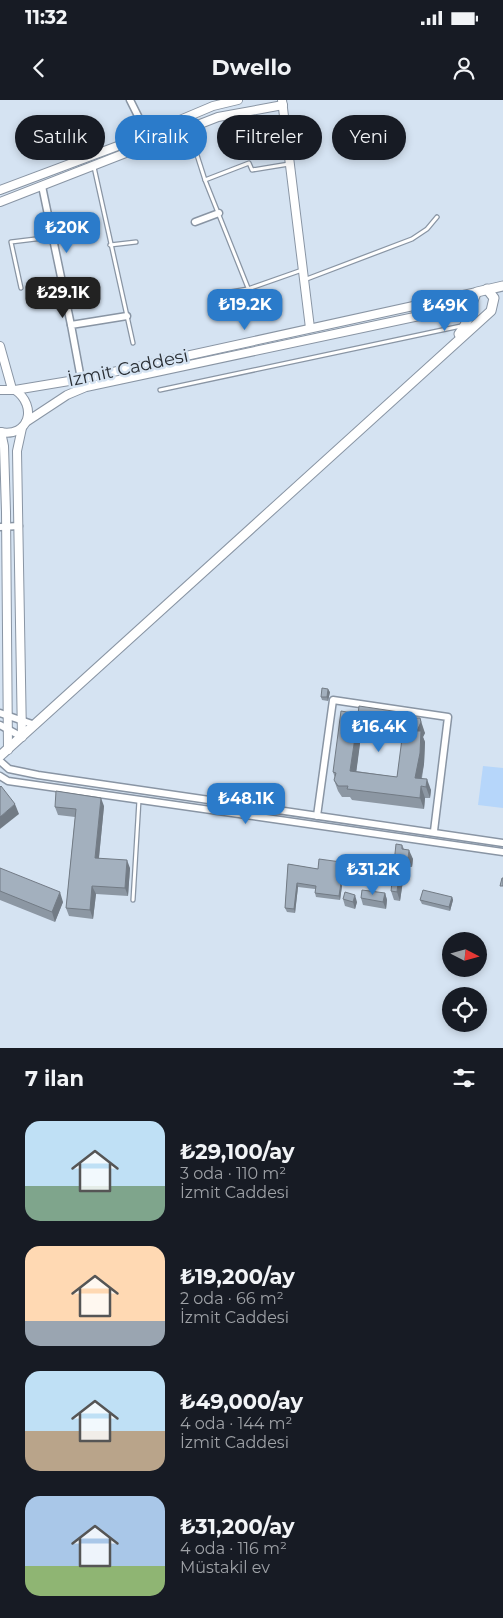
<!DOCTYPE html>
<html lang="tr">
<head>
<meta charset="utf-8">
<style>
  body { margin:0; font-family:Montserrat,sans-serif; background:#20242c; color:#f1f3f6; height:100vh; display:flex; flex-direction:column; font-size:19px; white-space:nowrap }
  * { box-sizing:border-box; margin:0 }
  p { font-size:16px; color:#9ea1a6 }
  .icon { flex:none; width:28px; height:28px; fill:none; stroke:currentColor; stroke-width:2; stroke-linecap:round; stroke-linejoin:round }
  .map { position:relative; height:948px; overflow:hidden }
  .panel { display:flex; flex-direction:column; background:#171b24; flex:1 }
  .panel>* { flex:none }
  .top-card { position:absolute; left:15px; top:15px; width:474px; height:45px; display:flex; gap:10px }
  .needle { width:32px; rotate:96deg }
  .buttons { position:absolute; left:442px; top:832px; display:grid; gap:10px }
  .buttons a { display:grid; place-items:center; width:45px; height:45px; border-radius:50%; background:#171b24; box-shadow:0 2px 8px #0003; font-size:25px }
  .price { position:absolute; translate:-50% -42px; padding:0 11px; border-radius:10px; background:#2b7bca; color:#fff; font-size:16px; line-height:32px; filter:drop-shadow(0 1px 2px #0008) }
  .price::after { content:''; position:absolute; left:50%; top:30px; width:15px; height:11px; margin-left:-8px; background:inherit; clip-path:polygon(0 0,100% 0,50% 100%) }
  .price.current { background:#222; color:#fff }
  ul { padding:0; list-style:none }
  li { display:flex; align-items:center; gap:15px; height:125px; padding:0 25px }
  li span { display:grid; place-items:center; flex:none; width:140px; height:100px; border-radius:15px; color:#555 }
  li>.icon { margin-inline-start:auto }
  span .icon { width:60px; height:60px; fill:#fffc; stroke-width:1 }
  li b { font-size:21px }
  h2 { display:flex; justify-content:space-between; align-items:center; height:60px; padding:0 25px; font-size:21px }
  .chip { padding:0 18px; border-radius:22px; background:#171b24; box-shadow:0 2px 8px #0003; font-size:18px; line-height:45px }
  .chip.current { background:#2b7bca; color:#fff }
  .status { display:flex; justify-content:space-between; align-items:center; height:35px; padding:0 25px; background:#171b24; direction:ltr }
  .status svg { height:14px; fill:currentColor }
  header { display:flex; justify-content:space-between; align-items:center; height:65px; padding:0 25px; background:#171b24; font-size:22px; font-weight:700 }
  .map>svg:first-child { display:block }
</style>
</head>
<body>
<div class="status"><b>11:32</b><svg viewBox="0 0 49 12"><path d="M0 12V9h3v3zM5 12V6h3v6zM10 12V3h3v9zM15 12V0h3v12zM26 1h20v11H26zM47 4h2v5h-2z"/></svg></div>
<header><svg class="icon" aria-label="back" viewBox="0 0 24 24"><path d="M15 5l-7 7 7 7"/></svg>Dwello<svg class="icon" aria-label="person" viewBox="0 0 24 24"><circle cx="12" cy="8" r="4"/><path d="M4 21q1-7 8-7t8 7"/></svg></header>
<div class="map">
<svg width="503" height="948" viewBox="0 0 503 948">
  <rect width="100%" height="100%" fill="#d5e3f2"/>
  <polygon fill="#b6d6fa" points="483,666 503,668 503,708 478,705"/>
  <g fill="none" stroke-linecap="round" stroke-linejoin="round">
    <g stroke="#8995a4" stroke-width="5.5">
      <g id="service">
        <polyline points="189,30 205,80"/>
        <polyline points="94,67 133,243"/>
        <polyline points="110,145 136,142"/>
        <polyline points="304,180 412,139 427,129 437,117"/>
        <polyline points="21,188 11,142 52,137"/>
        <polyline points="224,193 248,189 302,170"/>
        <polyline points="256,208 205,80 249,63 252,70 289,64"/>
        <polyline points="160,290 461,226"/>
        <polyline points="133,800 139,700"/>
      </g>
    </g>
    <g stroke="#8995a4" stroke-width="9">
      <g id="minor">
        <polyline points="130,0 147,34"/>
        <polyline points="42,86 71,225"/>
        <polyline points="195,122 219,113"/>
        <polyline points="81,279 71,225 127,216"/>
        <polyline points="0,427 19,426"/>
        <polyline points="0,613 35,625"/>
        <polyline points="0,625 22,637"/>
        <polyline points="0,661 9,669 38,675 503,743"/>
        <polyline points="0,676 8,681 29,684 503,752"/>
        <polyline points="317,716 333,600 448,617 434,731"/>
      </g>
    </g>
    <g stroke="#8995a4" stroke-width="10">
      <g id="tertiary">
        <polyline points="282,0 310,228"/>
        <polyline points="0,90 123,44 213,6 238,0"/>
        <polyline points="0,102 218,17 283,5"/>
        <polyline points="0,246 12,289"/>
        <path d="M0 290H15C38 306 29 338 0 332"/>
        <polyline points="15,290 81,279 477,192"/>
        <polyline points="26,322 67,295 86,287 452,209 472,212"/>
        <polyline points="22,328 17,351 22,637"/>
        <polyline points="1,332 4,346 6,412 8,650"/>
      </g>
    </g>
    <g stroke="#8995a4" stroke-width="11">
      <g id="secondary">
        <path d="M459 234C473 217 468 207 477 192L503 186"/>
        <polyline points="0,656 491,211 494,198 487,189"/>
      </g>
    </g>
    <use href="#service" stroke="#fff" stroke-width="3"/>
    <use href="#minor" stroke="#fff" stroke-width="6"/>
    <use href="#tertiary" stroke="#fff" stroke-width="8"/>
    <use href="#secondary" stroke="#fff" stroke-width="9"/>
  </g>
  <g fill="#8c97a3" fill-rule="evenodd">
    <polygon points="330,592 328,601 322,600 321,597"/>
    <path d="M409 613 411 618 425 633 423 637 425 642 424 664 422 678 431 690 430 698H425L424 709 352 700 350 697H342L338 691 334 680 335 678 333 672 358 614ZM361 636 402 642 397 677 356 671Z"/>
    <polygon points="104,706 99,758 130,768 128,796 96,794 93,819 69,816 66,808 75,717 58,715 55,707"/>
    <polygon points="402,745 404,749 413,759 412,767 405,767 400,801 394,800 391,791"/>
    <polygon points="288,764 318,769 342,766 340,783 342,786 340,800 316,797 315,793 315,789 298,787 295,813 287,812 285,808"/>
    <polygon points="0,768 63,802 55,822 0,800"/>
    <polygon points="385,793 387,800 386,809 363,805 361,798"/>
    <polygon points="452,797 453,800 450,811 422,804 420,800"/>
    <polygon points="343,799 357,802 355,809 345,806"/>
  </g>
  <g fill="#727b85">
    <polygon points="328,589 330,592 328,601 327,597"/>
    <polygon points="420,618 425,633 423,637 425,642 424,664 419,689 415,678 417,631"/>
    <polygon points="357,624 361,636 355,682 350,671"/>
    <polygon points="427,679 431,690 430,698 426,687"/>
    <polygon points="421,686 425,698 424,709 420,698"/>
    <polygon points="101,698 104,706 98,766 95,758"/>
    <polygon points="15,704 19,714 0,729 0,717"/>
    <polygon points="409,750 413,759 412,767 408,758"/>
    <polygon points="401,757 405,767 400,801 397,792"/>
    <polygon points="127,760 130,768 128,796 125,788"/>
    <polygon points="341,762 342,766 340,786 339,782"/>
    <polygon points="297,783 298,787 295,813 294,809"/>
    <polygon points="341,783 342,786 340,800 339,796"/>
    <polygon points="92,786 96,794 93,819 90,810"/>
    <polygon points="60,792 63,802 55,822 52,812"/>
    <polygon points="385,793 387,800 386,809 383,802"/>
    <polygon points="355,795 357,802 355,809 353,802"/>
    <polygon points="452,797 453,800 450,811 449,807"/>
  </g>
  <g fill="#a3b0be" stroke="#727b85" fill-rule="evenodd">
    <polygon points="322,588 328,589 327,597 321,597"/>
    <path d="M359 606 406 613H409V618H420L421 622 417 631H421L420 653 415 678 427 679 426 687 421 686 420 698 347 689 348 686H338L334 680 336 673 333 672 341 611 358 614ZM357 624 403 631 397 677 350 671Z"/>
    <polygon points="1,686 15,704 0,717 0,687"/>
    <polygon points="56,691 101,698 95,758 127,760 125,788 92,786 90,810 66,808 76,709 55,707"/>
    <polygon points="396,744 402,745 402,749 409,750 408,758 401,757 397,792 391,791"/>
    <polygon points="319,759 341,762 339,782 341,783 339,796 315,793 316,786 297,783 294,809 285,808 288,764 318,769"/>
    <polygon points="0,768 60,792 52,812 0,791"/>
    <polygon points="502,778 503,778 503,786 500,786"/>
    <polygon points="362,790 385,793 383,802 361,798"/>
    <polygon points="423,790 452,797 449,807 420,800"/>
    <polygon points="345,792 355,795 353,802 343,799"/>
  </g>
  <g text-anchor="middle" dominant-baseline="central" stroke-width="5" stroke-linejoin="round" paint-order="stroke">
    <g font-size="18" fill="#2a2f35" stroke="#d5e3f2">
      <text transform="translate(128 268) rotate(-12)">İzmit Caddesi</text>
    </g>
  </g>
</svg>
<div class="buttons">
<a><svg class="needle" viewBox="-14 -14 28 28"><path d="M0-13l5 13h-10z" fill="#e53935"/><path d="M0 13l5-13h-10z" fill="#9ea1a6"/></svg></a>
<a><svg class="icon" aria-label="locate" viewBox="0 0 24 24"><circle cx="12" cy="12" r="6"/><path d="M12 2v4M12 18v4M2 12h4M18 12h4"/></svg></a>
</div>
<b class="price" style="left:67px;top:154px">₺20K</b>
<b class="price current" style="left:63px;top:219px">₺29.1K</b>
<b class="price" style="left:245px;top:231px">₺19.2K</b>
<b class="price" style="left:445px;top:232px">₺49K</b>
<b class="price" style="left:379px;top:653px">₺16.4K</b>
<b class="price" style="left:246px;top:725px">₺48.1K</b>
<b class="price" style="left:373px;top:796px">₺31.2K</b>
<div class="top-card">
<a class="chip">Satılık</a>
<a class="chip current">Kiralık</a>
<a class="chip">Filtreler</a>
<a class="chip">Yeni</a>
</div>
</div>
<section class="panel">
<h2>7 ilan<svg class="icon" aria-label="filters" viewBox="0 0 24 24"><path d="M4 7h16M4 17h16"/><circle cx="9" cy="7" r="2"/><circle cx="15" cy="17" r="2"/></svg></h2>
<ul>
<li><span style="background:linear-gradient(#bfe0f5 65%,#7fa58c 0)"><svg class="icon" aria-label="home" viewBox="0 0 24 24"><path d="M3 11l9-7 9 7M6 9v11h12V9"/></svg></span><div><b>₺29,100/ay</b><p>3 oda · 110 m²</p><p>İzmit Caddesi</p></div></li>
<li><span style="background:linear-gradient(#ffd9b3 75%,#9aa5b1 0)"><svg class="icon" aria-label="home" viewBox="0 0 24 24"><path d="M3 11l9-7 9 7M6 9v11h12V9"/></svg></span><div><b>₺19,200/ay</b><p>2 oda · 66 m²</p><p>İzmit Caddesi</p></div></li>
<li><span style="background:linear-gradient(#bfe0f5 60%,#b9a48a 0)"><svg class="icon" aria-label="home" viewBox="0 0 24 24"><path d="M3 11l9-7 9 7M6 9v11h12V9"/></svg></span><div><b>₺49,000/ay</b><p>4 oda · 144 m²</p><p>İzmit Caddesi</p></div></li>
<li><span style="background:linear-gradient(#a9c7e8 70%,#8fb573 0)"><svg class="icon" aria-label="home" viewBox="0 0 24 24"><path d="M3 11l9-7 9 7M6 9v11h12V9"/></svg></span><div><b>₺31,200/ay</b><p>4 oda · 116 m²</p><p>Müstakil ev</p></div></li>
</ul>
</section>
</body>
</html>
